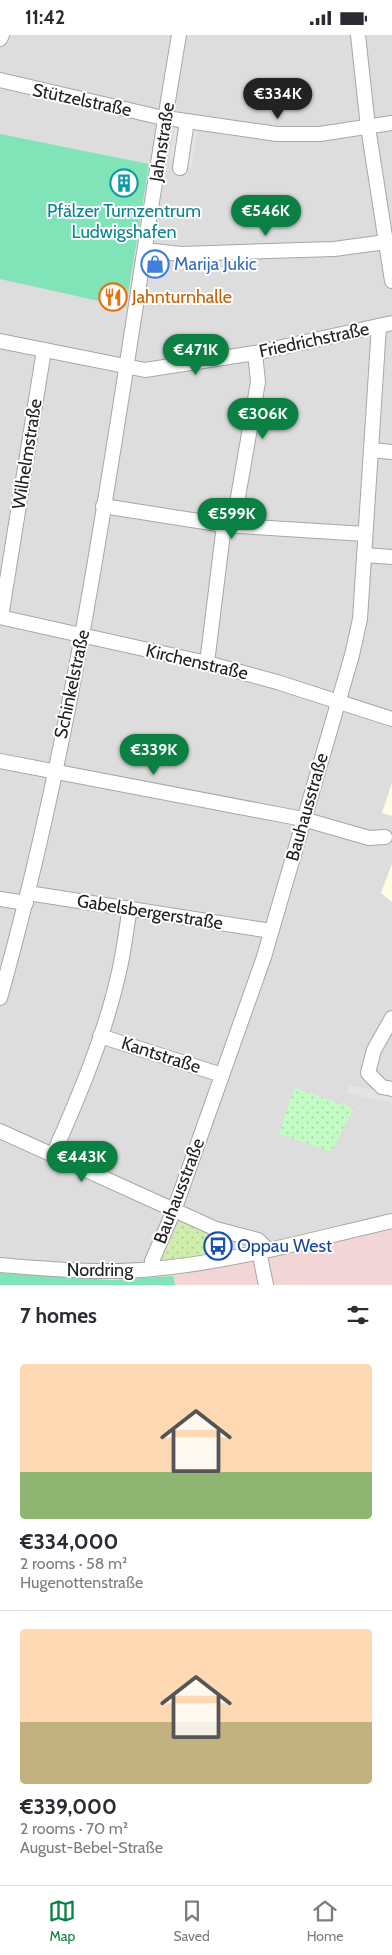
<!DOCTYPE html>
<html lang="en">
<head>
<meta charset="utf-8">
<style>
  body { margin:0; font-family:Cabin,sans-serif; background:#f2f2f3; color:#2b2b33; height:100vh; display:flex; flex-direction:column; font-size:19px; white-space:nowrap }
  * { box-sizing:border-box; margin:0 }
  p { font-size:16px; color:#7c7c81 }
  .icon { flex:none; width:28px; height:28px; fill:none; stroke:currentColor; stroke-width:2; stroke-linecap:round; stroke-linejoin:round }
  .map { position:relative; height:1250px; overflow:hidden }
  .panel { display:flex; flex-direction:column; background:#fff; flex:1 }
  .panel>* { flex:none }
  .price { position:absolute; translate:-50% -42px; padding:0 11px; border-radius:18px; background:#0b8043; color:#fff; font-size:16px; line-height:32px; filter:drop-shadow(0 1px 2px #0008) }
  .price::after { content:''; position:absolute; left:50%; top:30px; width:15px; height:11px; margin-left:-8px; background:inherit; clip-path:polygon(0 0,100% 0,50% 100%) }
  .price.selected { background:#222; color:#fff }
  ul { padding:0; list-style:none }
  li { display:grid; align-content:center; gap:10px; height:265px; padding:0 20px }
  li+li { border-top:1px solid #e1e1e2 }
  li span { display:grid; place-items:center; height:155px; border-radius:5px; color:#555 }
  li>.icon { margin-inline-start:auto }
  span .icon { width:90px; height:90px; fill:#fffc; stroke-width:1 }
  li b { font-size:21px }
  h2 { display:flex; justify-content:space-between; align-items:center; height:60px; padding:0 20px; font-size:21px }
  .status { display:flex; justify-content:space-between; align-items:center; height:35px; padding:0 25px; background:#fff; direction:ltr }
  .status svg { height:14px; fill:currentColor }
  .dock { display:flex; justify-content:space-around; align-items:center; height:70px; border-top:1px solid #e1e1e2; background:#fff; font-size:14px; color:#7c7c81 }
  .dock a { display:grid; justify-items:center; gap:2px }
  .dock .selected { color:#0b8043 }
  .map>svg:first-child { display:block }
</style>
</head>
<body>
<div class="status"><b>11:42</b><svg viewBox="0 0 49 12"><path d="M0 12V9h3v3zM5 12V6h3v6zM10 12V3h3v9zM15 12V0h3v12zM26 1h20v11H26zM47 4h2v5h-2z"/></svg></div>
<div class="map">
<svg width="392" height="1250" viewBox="0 0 392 1250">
  <defs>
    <pattern id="grass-dots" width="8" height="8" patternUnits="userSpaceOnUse" patternTransform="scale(1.25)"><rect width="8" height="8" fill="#cfedab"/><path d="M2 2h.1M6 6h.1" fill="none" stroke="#b1cb93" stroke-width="1.8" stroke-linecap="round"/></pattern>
    <pattern id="park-dots" width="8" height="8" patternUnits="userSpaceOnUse" patternTransform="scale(1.25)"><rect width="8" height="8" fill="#c3fcc4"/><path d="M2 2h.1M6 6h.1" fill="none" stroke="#a7d8a8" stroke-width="1.8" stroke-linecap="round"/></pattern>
  </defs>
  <rect width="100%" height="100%" fill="#f1ede6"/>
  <polygon fill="#dedddd" points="0,0 392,0 392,1194 173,1241 140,1228 72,1229 0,1223"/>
  <polygon fill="#f2d5d6" points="392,1194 392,1250 175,1250 173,1241"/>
  <g fill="#fffde1">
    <polygon points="392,748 392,781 382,778"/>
    <polygon points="392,829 392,867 381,858"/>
  </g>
  <polygon fill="url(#grass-dots)" points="180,1185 207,1198 205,1217 200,1221 162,1225"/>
  <polygon fill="url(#park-dots)" points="294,1053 354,1073 331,1117 279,1099"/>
  <g fill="#81e3b8">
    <polygon points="0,99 149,129 126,272 0,244"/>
    <polygon points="0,1238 112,1245 173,1241 175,1250 0,1250"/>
  </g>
  <g fill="#e4e4e4">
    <polygon points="175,92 197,96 192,133 176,131 177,124 170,123"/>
    <polygon points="349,1050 392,1059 392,1068 347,1058"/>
  </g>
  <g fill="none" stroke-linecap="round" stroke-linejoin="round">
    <g stroke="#a7a7a7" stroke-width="16">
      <g id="minor">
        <polyline points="358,0 368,92 392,246"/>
        <polyline points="0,4 2,0"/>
        <polyline points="0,45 159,82 277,99 320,99 392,88"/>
        <polyline points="180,133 187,86"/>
        <polyline points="145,215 181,219 334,214 386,207"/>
        <polyline points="0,306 145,335 255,318 392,288"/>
        <polyline points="371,415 392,417"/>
        <polyline points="103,471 224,490 365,499"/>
        <polyline points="233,491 258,347 255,318"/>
        <polyline points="364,520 392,522"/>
        <polyline points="0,582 207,628 277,647 392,684"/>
        <polyline points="1,582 44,315"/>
        <polyline points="207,628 224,490"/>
        <polyline points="0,726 303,784 369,803 385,802"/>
        <polyline points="28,858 271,896"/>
        <polyline points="0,864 26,868"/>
        <path d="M0 963C89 648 124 321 179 0"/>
        <polyline points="392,983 374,1015 368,1038 382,1052 392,1054"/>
        <polyline points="100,1001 222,1040"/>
        <polyline points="0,1096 216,1194 258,1205 267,1214"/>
        <path d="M53 1120C79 1061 105 1000 119 937 124 916 126 895 130 873"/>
        <polyline points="259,1216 266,1250"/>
        <path d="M0 1230C51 1234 102 1239 153 1234 233 1227 313 1204 392 1186"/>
        <polyline points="153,1234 152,1226 175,1173 264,922 352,620 360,584 379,291"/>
      </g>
    </g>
    <use href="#minor" stroke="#fff" stroke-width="14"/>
  </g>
  <defs>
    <g id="building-ring" transform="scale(1.4375)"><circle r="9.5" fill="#fff" stroke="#0f9aa8" stroke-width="1.5"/><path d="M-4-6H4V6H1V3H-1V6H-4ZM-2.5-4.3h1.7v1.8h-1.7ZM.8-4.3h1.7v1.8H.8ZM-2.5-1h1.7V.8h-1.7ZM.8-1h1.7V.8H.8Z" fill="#0f9aa8"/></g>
    <g id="shop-ring" transform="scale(1.4375)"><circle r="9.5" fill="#fff" stroke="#3f7fe0" stroke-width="1.5"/><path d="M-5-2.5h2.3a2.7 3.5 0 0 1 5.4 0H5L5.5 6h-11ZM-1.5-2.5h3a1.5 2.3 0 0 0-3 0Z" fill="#3f7fe0"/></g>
    <g id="restaurant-ring" transform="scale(1.4375)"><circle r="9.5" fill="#fff" stroke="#e8710a" stroke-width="1.5"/><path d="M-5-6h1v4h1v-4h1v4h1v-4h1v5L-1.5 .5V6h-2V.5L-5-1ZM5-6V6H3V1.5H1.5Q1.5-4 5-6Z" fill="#e8710a"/></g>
    <g id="bus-ring" transform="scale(1.4375)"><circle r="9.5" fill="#fff" stroke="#1a4fb4" stroke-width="1.5"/><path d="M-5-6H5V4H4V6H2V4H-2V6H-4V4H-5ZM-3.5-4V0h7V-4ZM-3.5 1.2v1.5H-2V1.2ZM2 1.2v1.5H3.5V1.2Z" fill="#1a4fb4"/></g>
  </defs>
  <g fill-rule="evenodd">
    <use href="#building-ring" x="124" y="148"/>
    <use href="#shop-ring" x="155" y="229"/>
    <use href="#restaurant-ring" x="113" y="262"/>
    <use href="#bus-ring" x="218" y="1211"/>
  </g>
  <g text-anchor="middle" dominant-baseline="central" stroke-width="4" stroke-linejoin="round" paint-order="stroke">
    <g font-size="18" fill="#202020" stroke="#fff">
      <text transform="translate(82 65) rotate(12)">Stützelstraße</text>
      <text transform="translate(162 107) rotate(-81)">Jahnstraße</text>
      <text transform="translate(314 305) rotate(-12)">Friedrichstraße</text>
      <text transform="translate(27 419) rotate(-81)">Wilhelmstraße</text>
      <text transform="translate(197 627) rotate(13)">Kirchenstraße</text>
      <text transform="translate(72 649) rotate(-78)">Schinkelstraße</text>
      <text transform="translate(307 772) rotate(-74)">Bauhausstraße</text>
      <text transform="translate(150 877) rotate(9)">Gabelsbergerstraße</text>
      <text transform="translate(161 1020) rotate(18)">Kantstraße</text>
      <text transform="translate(179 1156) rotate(-69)">Bauhausstraße</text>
      <text x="100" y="1235">Nordring</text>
    </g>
    <g font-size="18" fill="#0d838f" stroke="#fff">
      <text x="124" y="176">Pfälzer Turnzentrum<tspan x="124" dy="21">Ludwigshafen</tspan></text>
    </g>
    <g font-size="18" fill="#366cbe" stroke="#fff" text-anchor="start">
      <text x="174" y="229">Marija Jukic</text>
    </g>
    <g font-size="18" fill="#c56008" stroke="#fff" text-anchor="start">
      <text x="132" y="262">Jahnturnhalle</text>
    </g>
    <g font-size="18" fill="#164399" stroke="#fff" text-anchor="start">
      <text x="237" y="1211">Oppau West</text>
    </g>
  </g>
</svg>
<b class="price selected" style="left:278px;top:85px">€334K</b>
<b class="price" style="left:266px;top:202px">€546K</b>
<b class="price" style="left:196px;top:341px">€471K</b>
<b class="price" style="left:263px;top:405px">€306K</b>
<b class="price" style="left:232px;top:505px">€599K</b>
<b class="price" style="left:154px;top:741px">€339K</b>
<b class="price" style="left:82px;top:1148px">€443K</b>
</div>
<section class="panel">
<h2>7 homes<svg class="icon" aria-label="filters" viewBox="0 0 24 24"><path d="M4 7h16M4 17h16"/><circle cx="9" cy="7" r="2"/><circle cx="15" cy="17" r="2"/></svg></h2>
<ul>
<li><span style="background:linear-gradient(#ffd9b3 70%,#8fb573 0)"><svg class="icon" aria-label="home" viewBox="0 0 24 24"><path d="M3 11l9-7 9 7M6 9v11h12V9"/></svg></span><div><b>€334,000</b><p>2 rooms · 58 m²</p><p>Hugenottenstraße</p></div></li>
<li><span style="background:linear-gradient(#ffd9b3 60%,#c2b280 0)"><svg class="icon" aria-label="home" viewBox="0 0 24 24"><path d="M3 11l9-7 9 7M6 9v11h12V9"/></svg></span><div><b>€339,000</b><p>2 rooms · 70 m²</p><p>August-Bebel-Straße</p></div></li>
</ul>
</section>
<nav class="dock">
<a class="selected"><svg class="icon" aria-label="map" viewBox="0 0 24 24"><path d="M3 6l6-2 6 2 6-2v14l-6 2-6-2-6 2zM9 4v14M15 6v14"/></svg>Map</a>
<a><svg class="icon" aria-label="saved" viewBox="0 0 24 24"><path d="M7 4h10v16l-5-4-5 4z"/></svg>Saved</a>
<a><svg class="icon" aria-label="home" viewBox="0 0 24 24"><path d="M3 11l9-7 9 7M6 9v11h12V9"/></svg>Home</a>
</nav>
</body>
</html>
